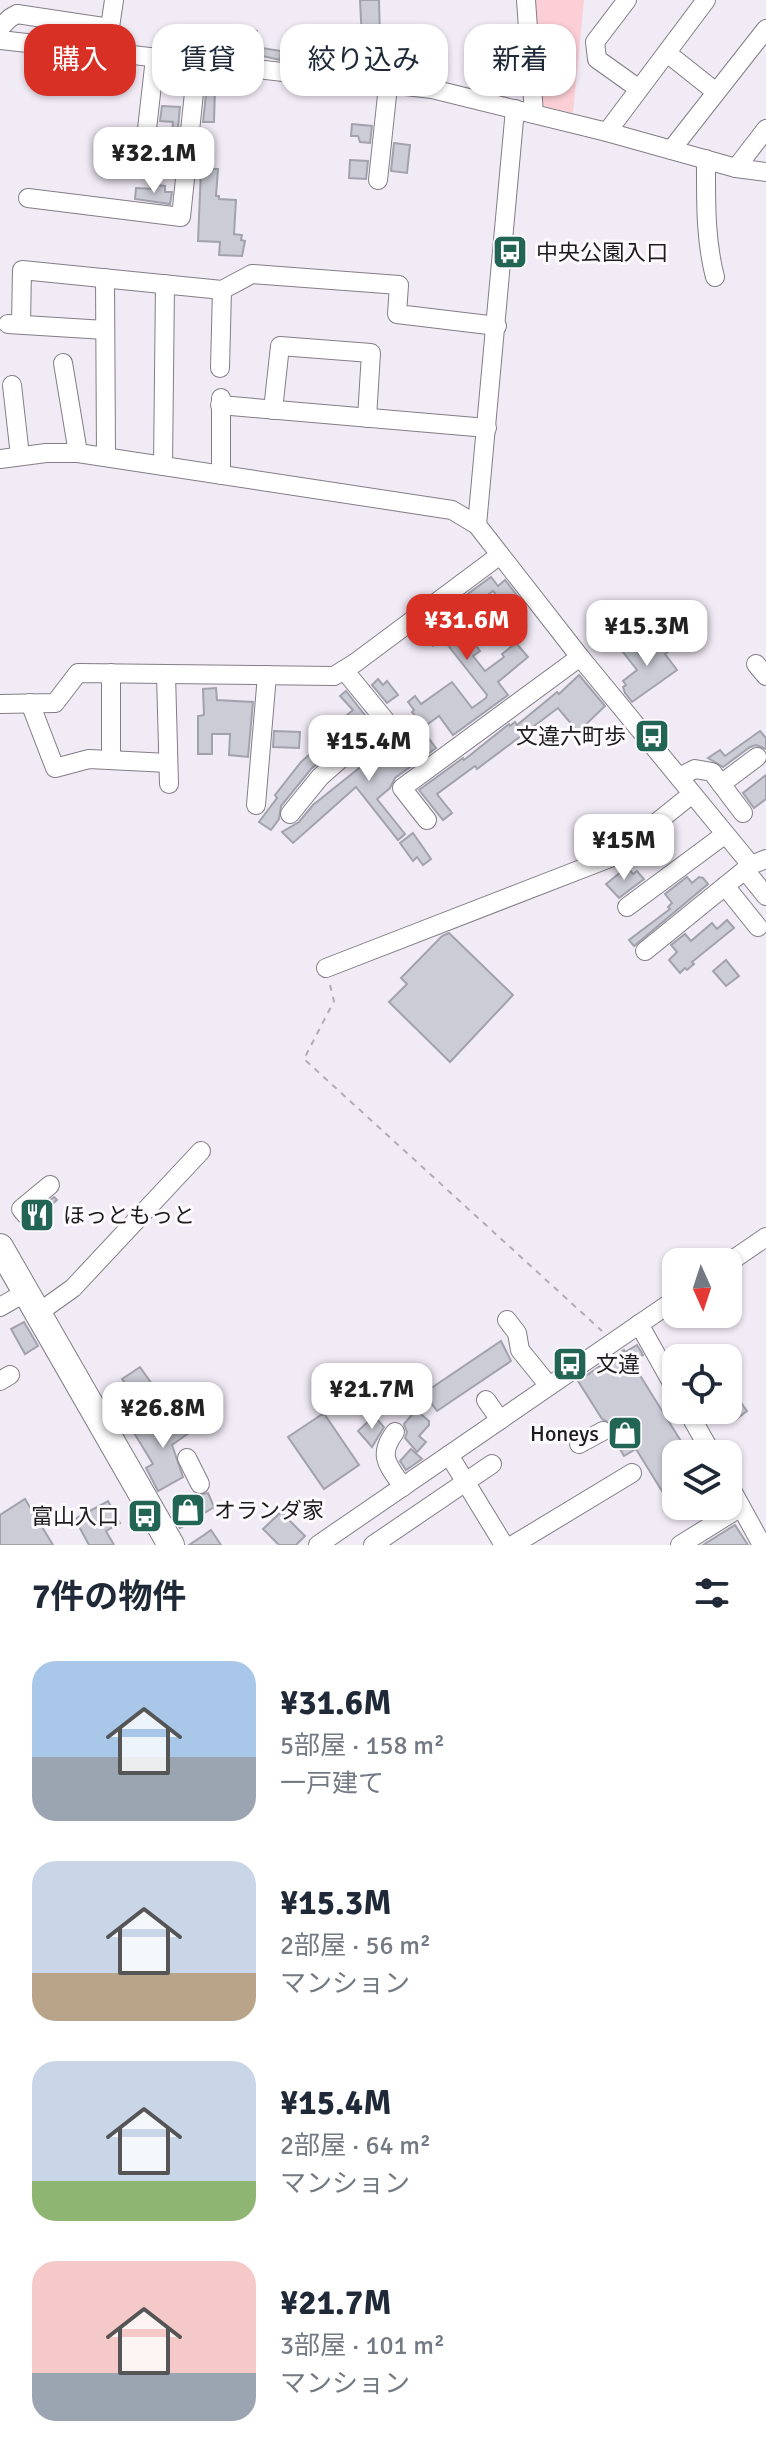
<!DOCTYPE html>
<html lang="ja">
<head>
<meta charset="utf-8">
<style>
  body { margin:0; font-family:Signika,"Noto Sans JP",sans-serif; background:#f2f2f3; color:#1f2937; height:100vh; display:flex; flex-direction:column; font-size:30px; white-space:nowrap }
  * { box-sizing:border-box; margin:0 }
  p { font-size:26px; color:#747a83 }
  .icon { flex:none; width:44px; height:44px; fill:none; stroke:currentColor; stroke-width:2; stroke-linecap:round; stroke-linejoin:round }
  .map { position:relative; height:1545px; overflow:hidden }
  .sheet { display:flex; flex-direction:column; background:#fff; flex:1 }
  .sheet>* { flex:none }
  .hud { position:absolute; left:24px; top:24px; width:718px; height:72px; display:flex; gap:16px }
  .needle { width:52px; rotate:177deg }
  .fabs { position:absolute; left:662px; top:1248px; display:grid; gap:16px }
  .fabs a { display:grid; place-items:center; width:80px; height:80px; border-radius:16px; background:#fff; box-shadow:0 2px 6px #0004; font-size:40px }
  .price { position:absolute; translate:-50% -68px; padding:0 18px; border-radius:16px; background:#fff; color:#222; font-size:26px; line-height:52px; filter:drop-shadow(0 2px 4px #0008) }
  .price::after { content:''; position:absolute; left:50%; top:48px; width:24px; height:18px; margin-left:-12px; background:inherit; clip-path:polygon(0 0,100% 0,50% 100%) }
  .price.active { background:#d93025; color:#fff }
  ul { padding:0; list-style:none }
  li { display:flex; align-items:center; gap:24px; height:200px; padding:0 32px }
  li span { display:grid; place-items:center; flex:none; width:224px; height:160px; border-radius:24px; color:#555 }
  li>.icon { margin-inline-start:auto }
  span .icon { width:96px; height:96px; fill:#fffc; stroke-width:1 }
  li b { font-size:34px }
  h2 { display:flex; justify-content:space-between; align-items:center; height:96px; padding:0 32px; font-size:34px }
  .tag { padding:0 28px; border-radius:24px; background:#fff; box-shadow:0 2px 6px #0004; font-size:28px; line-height:72px }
  .tag.active { background:#d93025; color:#fff }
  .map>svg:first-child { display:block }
</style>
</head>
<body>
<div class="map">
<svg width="766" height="1545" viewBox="0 0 766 1545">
  <rect width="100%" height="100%" fill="#f1ebf6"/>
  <polygon fill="#fccfd6" points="531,0 584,0 573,113 539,105"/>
  <g fill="#ccccd7" stroke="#a2a2ac" stroke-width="2">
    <polygon points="360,0 379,0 380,39 362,40"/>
    <polygon points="240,26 257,31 253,43 263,46 262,48 281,51 280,60 233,49"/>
    <polygon points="322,53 343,53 343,67 322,64"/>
    <polygon points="63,59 130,67 128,80 89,75 89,73 62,69"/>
    <polygon points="208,76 219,77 218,88 215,88 214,122 203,122"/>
    <polygon points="162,106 180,107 174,168 150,166 151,149 154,146 171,148 173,122 160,121"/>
    <polygon points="352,124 372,126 370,143 360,142 358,136 351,136"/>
    <polygon points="394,143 410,145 407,173 391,171"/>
    <polygon points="350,160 368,161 366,179 349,178"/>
    <polygon points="201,169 218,169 216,196 219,196 219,199 236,200 234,234 242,235 241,240 245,241 242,256 219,255 220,242 198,241"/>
    <polygon points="156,185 165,186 165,192 172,192 170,204 135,199 136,188 156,189"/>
    <polygon points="491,577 498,586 505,580 519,598 516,600 517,602 507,610 493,591 469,609 473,615 460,625 480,651 473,656 485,671 504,657 502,654 516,643 528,657 498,682 508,695 453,735 439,716 424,727 412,712 414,710 408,702 415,696 421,704 452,682 472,708 486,698 487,695 443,639 433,646 420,629"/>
    <polygon points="660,638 669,651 665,654 677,670 632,702 625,693 623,687 626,685 623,681 637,670 619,647 629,640 639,654"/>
    <polygon points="579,675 605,706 578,732 558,708 477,769 475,766 437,794 452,813 443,820 419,790 463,758 464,760 509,724 510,726 515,722 517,725 557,692 559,694"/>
    <polygon points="378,679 383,685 387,681 398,695 387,703 372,685"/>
    <polygon points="216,688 217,700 253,702 248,757 229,755 230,734 212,734 212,754 198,754 198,716 204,715 203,689"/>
    <polygon points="346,691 368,719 311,769 281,806 279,819 271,830 259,822 277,798 275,795 301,762 328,738 322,731 330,724 333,727 353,710 340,696"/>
    <polygon points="393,730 408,748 426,735 436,748 395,778 390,788 377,799 405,834 398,840 356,787 293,843 282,832 299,822 313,805 373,757 387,744 383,739"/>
    <polygon points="274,731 300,732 299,748 273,747"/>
    <polygon points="760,731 766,738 766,749 756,745 750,747 723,767 708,758 720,750 725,756"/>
    <polygon points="766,775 766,799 754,808 743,793"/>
    <polygon points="413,833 431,859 423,865 417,857 413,861 400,843"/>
    <polygon points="627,867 633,874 637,871 644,879 619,898 606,884"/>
    <polygon points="687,877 692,883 699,877 703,878 708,884 634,946 629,940 670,909 668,907 672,903 665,894"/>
    <polygon points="727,920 734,928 692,962 694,964 687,970 685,968 680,973 669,960 677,952 671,945 685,934 691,941 712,923 717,929"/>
    <polygon points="449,933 513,995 450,1062 389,1002 407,984 401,978 442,936"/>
    <polygon points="726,960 739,976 726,986 713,971"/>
    <polygon points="54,1197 57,1200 50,1206 53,1210 39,1223 36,1220 37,1211"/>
    <polygon points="24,1322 38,1346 25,1354 11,1329"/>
    <polygon points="501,1341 511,1361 437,1411 424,1393"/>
    <polygon points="637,1345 643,1355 631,1361 689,1454 676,1454 676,1482 662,1491 636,1449 624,1456 613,1437 613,1425 602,1419 578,1381 624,1350 625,1352"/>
    <polygon points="140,1367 154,1387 136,1399 122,1379"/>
    <polygon points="397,1373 415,1390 400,1404 383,1387"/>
    <polygon points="737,1397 747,1411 735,1420 728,1410 728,1403"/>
    <polygon points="416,1410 429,1421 429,1425 419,1436 426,1442 417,1452 405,1438 407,1432 404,1424"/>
    <polygon points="321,1415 325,1415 359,1465 324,1489 288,1437"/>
    <polygon points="183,1416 193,1430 172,1445 183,1477 158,1491 146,1468 153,1464 134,1433 142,1429 143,1431 163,1417 169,1426"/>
    <polygon points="374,1416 384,1427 372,1447 358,1431"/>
    <polygon points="411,1449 422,1459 406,1470 400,1461"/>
    <polygon points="208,1493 214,1507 180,1528 172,1515 187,1506 184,1501 196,1495"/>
    <polygon points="25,1499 53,1545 0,1545 0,1515"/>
    <polygon points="108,1501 120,1523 106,1531 114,1545 89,1545 75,1519"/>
    <polygon points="281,1512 305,1536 296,1545 279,1545 263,1529"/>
    <polygon points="735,1525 748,1545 703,1545"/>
    <polygon points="211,1530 221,1545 189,1545 204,1535"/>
  </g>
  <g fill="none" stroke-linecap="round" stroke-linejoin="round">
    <g stroke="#837d86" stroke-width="20">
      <g id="minor">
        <polyline points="526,0 534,114"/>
        <polyline points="627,0 595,42 597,59 639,89"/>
        <polyline points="0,28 10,18 17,14 110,28"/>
        <polyline points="0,40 432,89 607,132 736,168 766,172"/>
        <polyline points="108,41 114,0"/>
        <polyline points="667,53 716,92"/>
        <polyline points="515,109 477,525 580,657 751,865"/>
        <polyline points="607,132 706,0"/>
        <polyline points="146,138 155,58"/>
        <polyline points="671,150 766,29"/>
        <path d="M706 159C706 199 705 239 715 277"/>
        <polyline points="736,168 766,129"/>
        <polyline points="378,180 388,86"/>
        <polyline points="28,198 181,217 197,64"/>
        <polyline points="105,278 106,457"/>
        <polyline points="8,324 105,330"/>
        <polyline points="21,324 22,270 222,290 252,274 399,285 397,314 497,326"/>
        <polyline points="63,363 78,453"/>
        <polyline points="220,368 222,290"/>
        <polyline points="12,385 20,456"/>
        <polyline points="221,398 221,475"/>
        <polyline points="220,405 487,428"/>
        <polyline points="273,410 280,346 371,353 367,418"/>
        <polyline points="0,459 46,453 78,453 452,510 477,525"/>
        <polyline points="163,466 165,284"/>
        <polyline points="756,664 766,676"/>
        <polyline points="166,674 169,784"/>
        <polyline points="30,703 55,768 89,759 168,763"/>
        <polyline points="0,704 55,703 78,673 334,676 355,663 500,555"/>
        <polyline points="111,760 111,673"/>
        <polyline points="679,777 695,769 712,772 743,813"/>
        <polyline points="721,784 757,757"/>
        <polyline points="256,805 267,675"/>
        <polyline points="290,814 320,777 385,720 344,670"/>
        <polyline points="427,820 402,788 580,657"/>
        <polyline points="745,870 766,896"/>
        <polyline points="725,886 758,927"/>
        <polyline points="627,907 724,835"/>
        <polyline points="645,951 751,865 766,859"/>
        <polyline points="326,968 615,856 692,794"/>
        <polyline points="26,1215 21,1209 50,1185"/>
        <polyline points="728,1263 766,1237"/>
        <polyline points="0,1307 26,1292"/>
        <polyline points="38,1313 73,1288 201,1151"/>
        <polyline points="507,1320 517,1333 520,1350 549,1386"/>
        <polyline points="639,1324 676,1390"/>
        <polyline points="0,1381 10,1375"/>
        <polyline points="486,1400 500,1420"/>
        <polyline points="687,1410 712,1454"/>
        <path d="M395 1432C377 1456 388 1465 403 1487"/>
        <polyline points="579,1444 603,1431"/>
        <polyline points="449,1455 504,1545"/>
        <polyline points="187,1458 200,1484"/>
        <polyline points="728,1483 762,1545"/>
        <polyline points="318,1545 676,1299"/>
        <polyline points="373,1545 492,1464"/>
        <polyline points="513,1545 632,1473"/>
        <polyline points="680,1545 741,1507"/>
      </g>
    </g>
    <g stroke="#837d86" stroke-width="28">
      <polyline id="highway" points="0,1247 171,1545"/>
    </g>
    <polyline stroke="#b1acb5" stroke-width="2" stroke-dasharray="6 6" stroke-linecap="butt" points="330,985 334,1001 304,1059 602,1331"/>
    <use href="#minor" stroke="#fff" stroke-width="18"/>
    <use href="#highway" stroke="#fff" stroke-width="26"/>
  </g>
  <defs>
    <g id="bus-square" transform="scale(1.8)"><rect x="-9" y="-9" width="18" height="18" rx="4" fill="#226555" stroke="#fdfafe"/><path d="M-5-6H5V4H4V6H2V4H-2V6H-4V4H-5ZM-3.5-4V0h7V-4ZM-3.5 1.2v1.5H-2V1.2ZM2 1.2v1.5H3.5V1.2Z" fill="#fff"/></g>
    <g id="restaurant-square" transform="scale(1.8)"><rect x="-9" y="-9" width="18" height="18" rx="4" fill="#226555" stroke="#fdfafe"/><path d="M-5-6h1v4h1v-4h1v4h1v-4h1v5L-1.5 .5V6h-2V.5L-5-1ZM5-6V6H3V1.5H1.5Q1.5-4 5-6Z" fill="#fff"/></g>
    <g id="shop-square" transform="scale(1.8)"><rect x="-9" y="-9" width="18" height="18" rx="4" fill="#226555" stroke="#fdfafe"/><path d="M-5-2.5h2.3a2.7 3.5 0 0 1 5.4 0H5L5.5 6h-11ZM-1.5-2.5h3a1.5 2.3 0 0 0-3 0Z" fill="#fff"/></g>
  </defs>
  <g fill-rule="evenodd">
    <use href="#bus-square" x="510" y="252"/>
    <use href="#bus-square" x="652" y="736"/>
    <use href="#restaurant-square" x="37" y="1215"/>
    <use href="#bus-square" x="570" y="1364"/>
    <use href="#shop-square" x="625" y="1433"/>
    <use href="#shop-square" x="188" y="1510"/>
    <use href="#bus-square" x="145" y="1516"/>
  </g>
  <g text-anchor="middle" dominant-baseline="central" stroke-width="6" stroke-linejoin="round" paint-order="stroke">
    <g font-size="22" fill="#1d1b1e" stroke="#fdfafe" text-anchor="start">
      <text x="536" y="252">中央公園入口</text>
      <text x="626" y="736" text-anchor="end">文違六町歩</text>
      <text x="63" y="1215">ほっともっと</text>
      <text x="596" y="1364">文違</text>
      <text x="599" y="1433" text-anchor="end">Honeys</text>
      <text x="214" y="1510">オランダ家</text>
      <text x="119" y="1516" text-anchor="end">富山入口</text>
    </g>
  </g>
</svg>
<div class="fabs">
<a><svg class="needle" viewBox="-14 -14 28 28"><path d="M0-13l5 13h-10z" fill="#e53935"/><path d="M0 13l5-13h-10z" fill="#747a83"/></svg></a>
<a><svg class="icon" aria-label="locate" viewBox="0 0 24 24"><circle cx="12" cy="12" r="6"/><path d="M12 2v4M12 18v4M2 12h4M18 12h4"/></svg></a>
<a><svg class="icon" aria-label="layers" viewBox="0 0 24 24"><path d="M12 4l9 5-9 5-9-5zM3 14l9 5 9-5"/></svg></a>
</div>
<b class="price" style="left:154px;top:195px">¥32.1M</b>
<b class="price active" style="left:467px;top:662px">¥31.6M</b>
<b class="price" style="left:647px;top:668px">¥15.3M</b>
<b class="price" style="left:369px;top:783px">¥15.4M</b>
<b class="price" style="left:624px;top:882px">¥15M</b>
<b class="price" style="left:372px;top:1431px">¥21.7M</b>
<b class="price" style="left:163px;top:1450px">¥26.8M</b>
<div class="hud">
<a class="tag active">購入</a>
<a class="tag">賃貸</a>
<a class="tag">絞り込み</a>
<a class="tag">新着</a>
</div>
</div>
<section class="sheet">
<h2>7件の物件<svg class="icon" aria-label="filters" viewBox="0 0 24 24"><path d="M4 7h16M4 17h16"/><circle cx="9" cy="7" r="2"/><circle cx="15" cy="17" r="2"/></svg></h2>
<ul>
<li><span style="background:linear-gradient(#a9c7e8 60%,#9aa5b1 0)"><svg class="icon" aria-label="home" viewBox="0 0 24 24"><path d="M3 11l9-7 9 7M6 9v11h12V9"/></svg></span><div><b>¥31.6M</b><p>5部屋 · 158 m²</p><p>一戸建て</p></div></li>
<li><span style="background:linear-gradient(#c9d6e8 70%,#b9a48a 0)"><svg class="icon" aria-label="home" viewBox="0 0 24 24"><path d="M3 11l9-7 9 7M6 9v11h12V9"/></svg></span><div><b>¥15.3M</b><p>2部屋 · 56 m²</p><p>マンション</p></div></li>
<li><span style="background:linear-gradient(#c9d6e8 75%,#8fb573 0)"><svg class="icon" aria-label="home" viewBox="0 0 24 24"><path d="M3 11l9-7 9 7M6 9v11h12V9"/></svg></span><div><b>¥15.4M</b><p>2部屋 · 64 m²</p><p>マンション</p></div></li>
<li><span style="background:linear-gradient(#f6c9c9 70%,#9aa5b1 0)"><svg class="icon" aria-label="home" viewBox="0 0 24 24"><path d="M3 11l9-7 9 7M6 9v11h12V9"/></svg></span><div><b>¥21.7M</b><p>3部屋 · 101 m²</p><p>マンション</p></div></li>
</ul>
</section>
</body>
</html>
